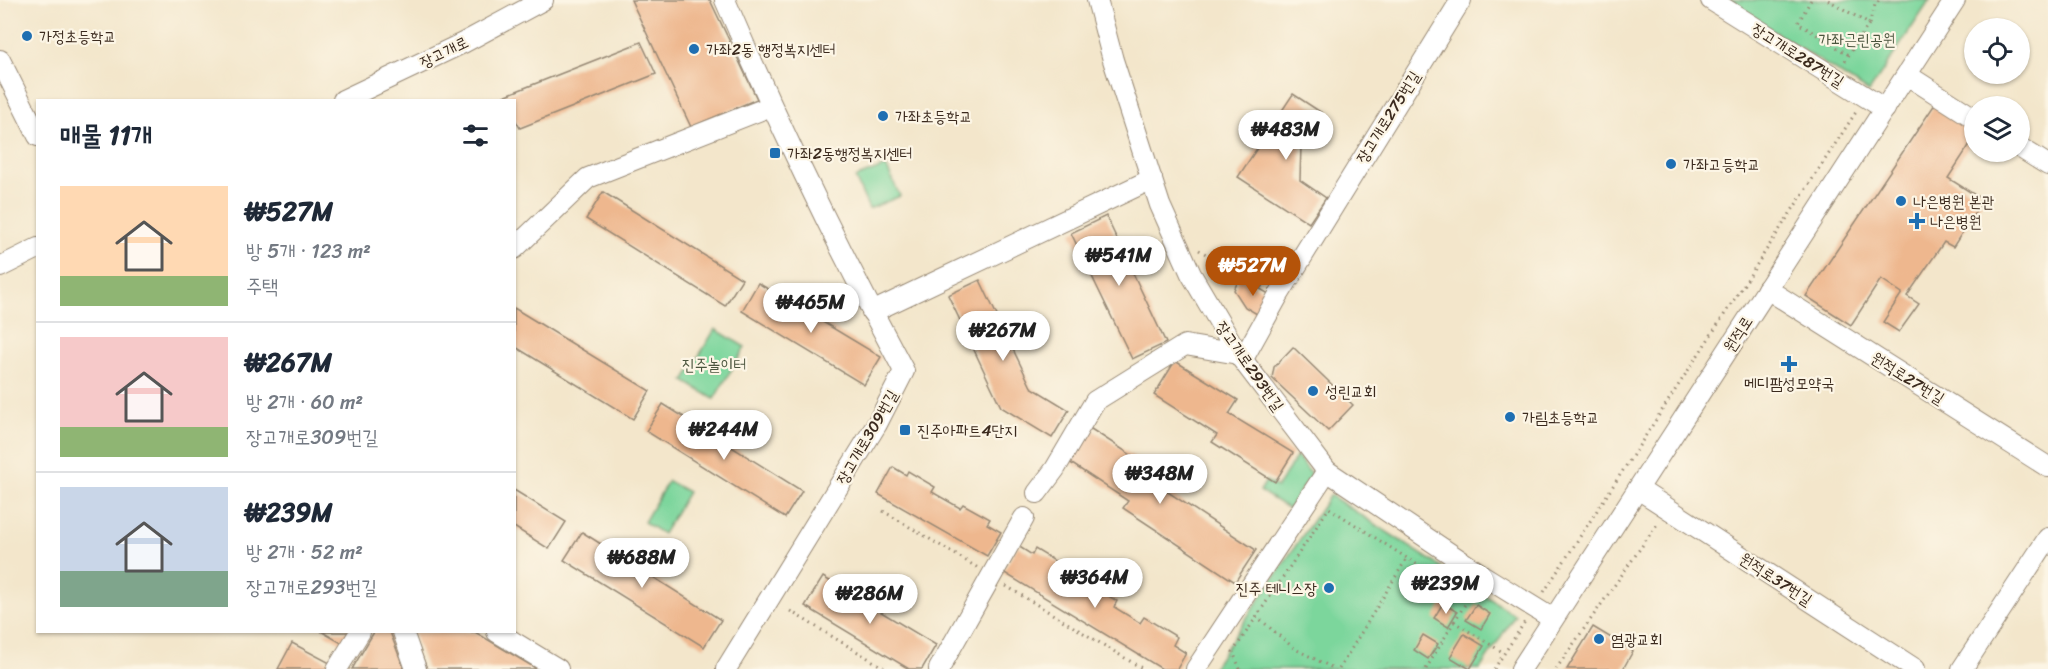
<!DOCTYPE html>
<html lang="ko">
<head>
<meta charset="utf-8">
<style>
  body { margin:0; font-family:Sriracha,"Poor Story",sans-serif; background:#f6f6f7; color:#1f2937; height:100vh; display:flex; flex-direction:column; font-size:22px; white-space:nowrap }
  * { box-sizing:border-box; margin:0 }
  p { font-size:20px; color:#747a83 }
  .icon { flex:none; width:33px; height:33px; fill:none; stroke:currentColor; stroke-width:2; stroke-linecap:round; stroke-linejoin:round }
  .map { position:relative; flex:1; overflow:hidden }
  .sheet { position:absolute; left:36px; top:99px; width:480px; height:534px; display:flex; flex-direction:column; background:#fff; border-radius:0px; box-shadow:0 2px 4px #0004 }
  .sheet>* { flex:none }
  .tools { position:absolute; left:1964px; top:18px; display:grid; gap:12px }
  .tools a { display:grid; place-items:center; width:66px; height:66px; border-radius:50%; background:#fff; box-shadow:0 2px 4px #0004; font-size:30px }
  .price { position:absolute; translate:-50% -51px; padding:0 14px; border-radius:21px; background:#fff; color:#222; font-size:20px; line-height:39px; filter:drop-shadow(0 2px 3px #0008) }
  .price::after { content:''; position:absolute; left:50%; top:36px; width:18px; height:14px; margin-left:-9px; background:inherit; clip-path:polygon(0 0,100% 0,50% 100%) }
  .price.selected { background:#b45309; color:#fff }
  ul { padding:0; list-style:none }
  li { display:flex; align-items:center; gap:18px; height:150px; padding:0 24px }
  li+li { border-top:2px solid #e0e1e3 }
  li span { display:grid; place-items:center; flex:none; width:168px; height:120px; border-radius:0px; color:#555 }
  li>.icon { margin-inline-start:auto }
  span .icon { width:72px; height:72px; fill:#fffc; stroke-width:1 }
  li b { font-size:26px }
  h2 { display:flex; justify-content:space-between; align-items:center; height:72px; padding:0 24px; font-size:26px }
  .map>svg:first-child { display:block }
</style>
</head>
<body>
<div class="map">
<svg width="2048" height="669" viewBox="0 0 2048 669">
  <rect width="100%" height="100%" fill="#fcf5e5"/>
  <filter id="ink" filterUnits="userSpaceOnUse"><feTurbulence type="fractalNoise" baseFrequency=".0167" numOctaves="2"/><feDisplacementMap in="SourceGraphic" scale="12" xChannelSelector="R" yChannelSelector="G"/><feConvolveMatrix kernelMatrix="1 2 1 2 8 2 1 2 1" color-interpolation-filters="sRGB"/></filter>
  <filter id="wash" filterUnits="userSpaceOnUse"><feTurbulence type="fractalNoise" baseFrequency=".008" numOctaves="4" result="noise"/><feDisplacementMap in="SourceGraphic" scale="24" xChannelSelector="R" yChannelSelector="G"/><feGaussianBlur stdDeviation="1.35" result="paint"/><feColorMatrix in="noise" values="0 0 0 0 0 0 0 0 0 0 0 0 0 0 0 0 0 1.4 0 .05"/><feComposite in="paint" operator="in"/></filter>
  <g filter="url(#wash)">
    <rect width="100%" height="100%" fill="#f3e6cb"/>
    <g fill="#7cd69c" stroke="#5c805d" stroke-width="1.5">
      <polygon points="1724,0 1930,0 1869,92"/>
      <polygon points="886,166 900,196 869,209 855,178"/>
      <polygon points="715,329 745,347 714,399 684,381"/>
      <polygon points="1297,456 1311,474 1289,509 1260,491 1266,481 1277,487"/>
      <polygon points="668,481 688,492 663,534 644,522"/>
      <polygon points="1330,495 1515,615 1480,669 1212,669"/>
    </g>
    <g id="blocks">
      <g fill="#eeb78e">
        <polygon points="631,0 710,0 757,99 691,127"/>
        <polygon points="641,42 656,74 520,128 514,117 514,100 506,100 504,96"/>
        <polygon points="1293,94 1322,113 1301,145 1300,180 1326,198 1309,223 1238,177"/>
        <polygon points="1935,104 1974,129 1974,138 1948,178 1983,200 1953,247 1944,242 1907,296 1919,304 1899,332 1883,322 1902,293 1881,279 1851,325 1806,296"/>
        <polygon points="603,192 742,279 725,306 586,219"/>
        <polygon points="1106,216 1166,343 1132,359 1071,233"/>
        <polygon points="1240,277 1274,297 1262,317 1245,307 1234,290"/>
        <polygon points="980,280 1031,387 1069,410 1052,438 1001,407 948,295"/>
        <polygon points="758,283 881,357 864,385 742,311"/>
        <polygon points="514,308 650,391 633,419 514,346"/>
        <polygon points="1293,347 1353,405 1328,431 1272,378 1274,367"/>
        <polygon points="1175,361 1238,400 1229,414 1293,453 1275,482 1212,442 1217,435 1154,395"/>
        <polygon points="663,404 802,491 785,518 646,431"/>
        <polygon points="1088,427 1148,466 1142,475 1256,550 1235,582 1123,508 1128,501 1066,460"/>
        <polygon points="893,467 906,475 908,471 935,487 932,492 960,508 963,504 990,519 987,524 1001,532 987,556 878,494"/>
        <polygon points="514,490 566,522 549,549 514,527"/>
        <polygon points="582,532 721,620 704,647 564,560"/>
        <polygon points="1018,546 1032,555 1035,549 1063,566 1059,573 1084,588 1087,583 1117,601 1114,607 1140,623 1144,617 1177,637 1173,645 1186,653 1177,669 1162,669 1003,572"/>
        <polygon points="823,577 936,645 922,669 909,669 805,606"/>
        <polygon points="1443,603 1457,612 1448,627 1434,618"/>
        <polygon points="1476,605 1490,614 1481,629 1466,620"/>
        <polygon points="1593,627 1633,651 1623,669 1567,669"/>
        <polygon points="322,632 353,632 345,645"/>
        <polygon points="374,632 390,632 404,669 352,669"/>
        <polygon points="413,632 475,632 537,669 427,669"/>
        <polygon points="1464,634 1484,646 1470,669 1450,657"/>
        <polygon points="1423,635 1438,644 1428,659 1414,650"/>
        <polygon points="292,643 330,663 327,669 278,669"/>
      </g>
    </g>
  </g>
  <g filter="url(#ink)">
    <use href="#blocks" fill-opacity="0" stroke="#978874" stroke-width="1.5"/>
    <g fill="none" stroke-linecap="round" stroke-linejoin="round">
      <g stroke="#978874" stroke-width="22">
        <g id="minor">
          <path d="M725 0C779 126 839 250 904 371L877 424 726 669"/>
          <polyline points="1097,0 1113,60 1160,205 1191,274 1238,354 1327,471 1482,575 1553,619"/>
          <polyline points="1711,0 1885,109"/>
          <polyline points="0,60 38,136"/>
          <polyline points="1907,75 1974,118"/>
          <polyline points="343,100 463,43 543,0"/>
          <polyline points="2019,147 2048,165"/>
          <polyline points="514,249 588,178 771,106"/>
          <polyline points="0,267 38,248"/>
          <polyline points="1767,289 2048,467"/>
          <polyline points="872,312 1152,179"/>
          <polyline points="1243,359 1278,296 1461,0"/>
          <polyline points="1638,489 1915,669"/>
          <polyline points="1037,493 1055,469 1095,401 1185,345 1238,354"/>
          <polyline points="403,632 416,669"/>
          <polyline points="497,632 558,669"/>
          <polyline points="337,669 360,632"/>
          <polyline points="939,669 1024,518"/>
          <polyline points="1196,669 1327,471"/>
          <polyline points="1521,669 1955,0"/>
          <polyline points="1962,669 2048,538"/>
        </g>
      </g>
      <g stroke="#978874" stroke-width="3" stroke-dasharray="1.5 4.5" stroke-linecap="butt">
        <polyline points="1811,0 1798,23 1849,55"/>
        <polyline points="1828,0 1869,24 1843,64"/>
        <polyline points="1869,24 1875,5 1880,0"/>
        <polyline points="1199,250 1264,288"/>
        <polyline points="883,511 978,568"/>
        <polyline points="1006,586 1143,669"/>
        <polyline points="1544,592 1856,112"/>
        <polyline points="790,611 886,669"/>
        <polyline points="1256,616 1295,649 1335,669"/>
        <polyline points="1240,669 1233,652 1329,508 1469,598 1454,622"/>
        <polyline points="1339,669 1407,558"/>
        <polyline points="1426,669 1454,622 1504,653"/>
        <polyline points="1494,669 1526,620"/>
        <polyline points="1556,669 1658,523"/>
      </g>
      <use href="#minor" stroke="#fff" stroke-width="20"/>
    </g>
  </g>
  <g fill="#1f6fb2" stroke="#fcf5e5" stroke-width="2">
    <circle cx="27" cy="36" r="6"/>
    <circle cx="694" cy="49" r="6"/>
    <circle cx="883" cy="116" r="6"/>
    <rect x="769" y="147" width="12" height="12" rx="3"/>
    <circle cx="1671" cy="164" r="6"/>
    <circle cx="1901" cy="201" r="6"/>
    <path d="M1914 212h6v6h6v6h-6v6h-6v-6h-6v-6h6z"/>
    <path d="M1786 355h6v6h6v6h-6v6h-6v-6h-6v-6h6z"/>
    <circle cx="1313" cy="391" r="6"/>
    <circle cx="1510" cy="417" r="6"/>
    <rect x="899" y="424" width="12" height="12" rx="3"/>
    <circle cx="1329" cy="588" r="6"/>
    <circle cx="1599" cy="639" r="6"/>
  </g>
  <g text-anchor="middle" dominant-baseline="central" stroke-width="4.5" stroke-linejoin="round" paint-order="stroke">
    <g font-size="16" fill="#3b2a1e" stroke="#fcf5e5" text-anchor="start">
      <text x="39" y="36">가정초등학교</text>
      <text x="706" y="49">가좌2동 행정복지센터</text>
      <text x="895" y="116">가좌초등학교</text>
      <text x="787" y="153">가좌2동행정복지센터</text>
      <text x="1683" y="164">가좌고등학교</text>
      <text x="1913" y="201">나은병원 본관</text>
      <text x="1930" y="221">나은병원</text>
      <text x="1789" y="383" text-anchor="middle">메디팜성모약국</text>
      <text x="1325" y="391">성린교회</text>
      <text x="1522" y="417">가림초등학교</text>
      <text x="917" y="430">진주아파트4단지</text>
      <text x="1317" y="588" text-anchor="end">진주 테니스장</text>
      <text x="1611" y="639">염광교회</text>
    </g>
    <g font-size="16" fill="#4b553e" stroke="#fcf5e5">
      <text x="1857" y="39">가좌근린공원</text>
      <text x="714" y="364">진주놀이터</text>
    </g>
    <g font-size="16" fill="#3b2a1e" stroke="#fcf5e5">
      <text transform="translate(444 52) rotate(-26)">장고개로</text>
      <text transform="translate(1798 55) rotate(32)">장고개로287번길</text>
      <text transform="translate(1388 117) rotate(-58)">장고개로275번길</text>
      <text transform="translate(1738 334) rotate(-57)">원적로</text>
      <text transform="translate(1250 366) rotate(55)">장고개로293번길</text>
      <text transform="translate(1908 378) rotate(32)">원적로27번길</text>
      <text transform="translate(867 437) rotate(-60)">장고개로309번길</text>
      <text transform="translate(1776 579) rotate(33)">원적로37번길</text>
    </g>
  </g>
</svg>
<div class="tools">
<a><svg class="icon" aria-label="locate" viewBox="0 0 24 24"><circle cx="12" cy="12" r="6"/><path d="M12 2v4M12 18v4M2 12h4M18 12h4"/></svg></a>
<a><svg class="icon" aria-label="layers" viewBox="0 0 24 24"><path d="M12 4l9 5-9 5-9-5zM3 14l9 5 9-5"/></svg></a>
</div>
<b class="price" style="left:1286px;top:161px">₩483M</b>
<b class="price" style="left:1119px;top:287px">₩541M</b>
<b class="price selected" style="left:1253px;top:297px">₩527M</b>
<b class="price" style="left:811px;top:334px">₩465M</b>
<b class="price" style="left:1003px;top:362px">₩267M</b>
<b class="price" style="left:724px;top:461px">₩244M</b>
<b class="price" style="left:1160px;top:505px">₩348M</b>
<b class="price" style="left:642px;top:589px">₩688M</b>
<b class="price" style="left:1095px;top:609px">₩364M</b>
<b class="price" style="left:1446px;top:615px">₩239M</b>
<b class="price" style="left:870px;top:625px">₩286M</b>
<section class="sheet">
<h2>매물 11개<svg class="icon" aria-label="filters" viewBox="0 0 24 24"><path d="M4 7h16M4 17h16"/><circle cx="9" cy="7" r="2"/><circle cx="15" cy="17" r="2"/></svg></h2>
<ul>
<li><span style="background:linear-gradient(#ffd9b3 75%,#8fb573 0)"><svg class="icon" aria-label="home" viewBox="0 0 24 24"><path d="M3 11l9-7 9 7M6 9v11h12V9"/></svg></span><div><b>₩527M</b><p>방 5개 · 123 m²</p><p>주택</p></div></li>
<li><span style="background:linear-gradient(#f6c9c9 75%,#8fb573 0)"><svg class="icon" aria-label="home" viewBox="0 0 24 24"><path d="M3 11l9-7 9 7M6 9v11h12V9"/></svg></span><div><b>₩267M</b><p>방 2개 · 60 m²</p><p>장고개로309번길</p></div></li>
<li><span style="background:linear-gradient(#c9d6e8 70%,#7fa58c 0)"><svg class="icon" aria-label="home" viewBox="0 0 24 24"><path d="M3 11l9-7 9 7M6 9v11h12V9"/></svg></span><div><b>₩239M</b><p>방 2개 · 52 m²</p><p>장고개로293번길</p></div></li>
</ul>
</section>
</div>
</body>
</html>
